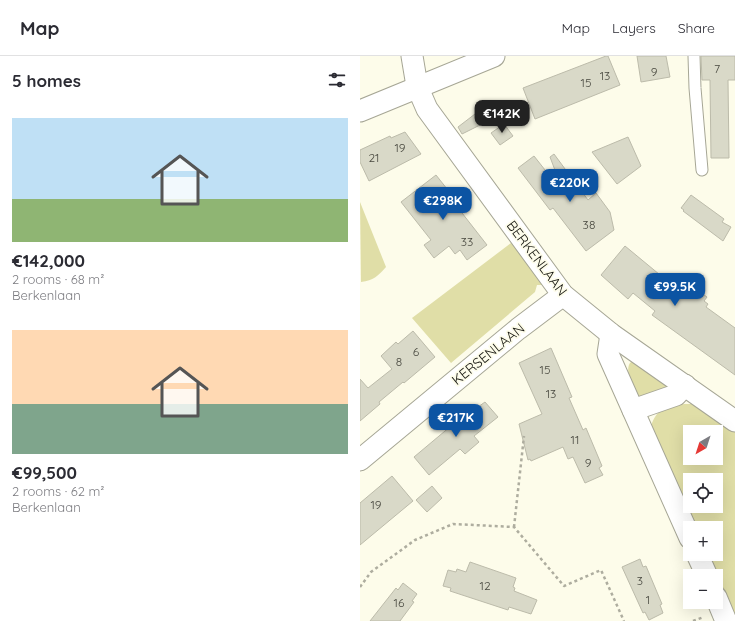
<!DOCTYPE html>
<html lang="en">
<head>
<meta charset="utf-8">
<style>
  body { margin:0; font-family:Quicksand,sans-serif; background:#f7f7f7; color:#2b2b33; height:100vh; display:flex; flex-direction:column; font-size:15px; white-space:nowrap }
  * { box-sizing:border-box; margin:0 }
  p { font-size:13px; color:#7c7c81 }
  .icon { flex:none; width:22px; height:22px; fill:none; stroke:currentColor; stroke-width:2; stroke-linecap:round; stroke-linejoin:round }
  .map { position:relative; flex:1; overflow:hidden }
  .sheet { display:flex; flex-direction:column; background:#fff; width:360px }
  .sheet>* { flex:none }
  .needle { width:26px; rotate:219deg }
  .tools { position:absolute; left:323px; top:369px; display:grid; gap:8px }
  .tools a { display:grid; place-items:center; width:40px; height:40px; border-radius:0px; background:#fff; box-shadow:0 4px 16px #0002; font-size:20px }
  .price { position:absolute; translate:-50% -34px; padding:0 9px; border-radius:8px; background:#0c54a3; color:#fff; font-size:13px; line-height:26px; filter:drop-shadow(0 1px 2px #0008) }
  .price::after { content:''; position:absolute; left:50%; top:24px; width:12px; height:9px; margin-left:-6px; background:inherit; clip-path:polygon(0 0,100% 0,50% 100%) }
  .price.selected { background:#222; color:#fff }
  ul { padding:0; list-style:none }
  li { display:grid; align-content:center; gap:8px; height:212px; padding:0 12px }
  li span { display:grid; place-items:center; height:124px; border-radius:0px; color:#555 }
  li>.icon { margin-inline-start:auto }
  span .icon { width:72px; height:72px; fill:#fffc; stroke-width:1 }
  li b { font-size:17px }
  h2 { display:flex; justify-content:space-between; align-items:center; height:48px; padding:0 12px; font-size:17px }
  header { display:flex; align-items:center; gap:24px; box-sizing:border-box; height:56px; padding:0 20px; background:#fff; border-bottom:1px solid #e1e1e2 }
  header strong { font-size:19px }
  nav { display:flex; gap:22px; margin-inline-start:auto; font-size:14px }
  main { display:flex; flex:1; min-height:0 }
  .map>svg:first-child { display:block }
</style>
</head>
<body>
<header>
<strong>Map</strong>
<nav><a>Map</a><a>Layers</a><a>Share</a></nav>
</header>
<main>
<section class="sheet">
<h2>5 homes<svg class="icon" aria-label="filters" viewBox="0 0 24 24"><path d="M4 7h16M4 17h16"/><circle cx="9" cy="7" r="2"/><circle cx="15" cy="17" r="2"/></svg></h2>
<ul>
<li><span style="background:linear-gradient(#bfe0f5 65%,#8fb573 0)"><svg class="icon" aria-label="home" viewBox="0 0 24 24"><path d="M3 11l9-7 9 7M6 9v11h12V9"/></svg></span><div><b>€142,000</b><p>2 rooms · 68 m²</p><p>Berkenlaan</p></div></li>
<li><span style="background:linear-gradient(#ffd9b3 60%,#7fa58c 0)"><svg class="icon" aria-label="home" viewBox="0 0 24 24"><path d="M3 11l9-7 9 7M6 9v11h12V9"/></svg></span><div><b>€99,500</b><p>2 rooms · 62 m²</p><p>Berkenlaan</p></div></li>
</ul>
</section>
<div class="map">
<svg width="375" height="565" viewBox="0 0 375 565">
  <rect width="100%" height="100%" fill="#fdfcea"/>
  <g fill="#e0dea7" fill-rule="evenodd">
    <path d="M0 146 26 211C17 221 14 224 1 226Z"/>
    <polygon points="155,184 184,229 177,229 175,236 91,307 52,262"/>
    <path d="M271 306H275L308 329V332L280 341C274 335 263 313 271 306Z"/>
    <path d="M324 348H335L375 376V565L346 498H356V472H334L291 370C298 350 306 353 324 348ZM330 376H356V402H330ZM330 424H356V450H330Z"/>
  </g>
  <g fill="#d9d9c8" stroke="#bcbbaa">
    <polygon points="246,0 248,0 260,29 175,63 163,32"/>
    <polygon points="277,0 306,0 310,21 281,26"/>
    <polygon points="341,0 375,0 375,24 368,24 369,102 351,102 350,24 342,24"/>
    <polygon points="132,45 142,58 102,78 98,71"/>
    <polygon points="144,68 153,80 140,89 131,77"/>
    <polygon points="45,76 61,98 9,125 0,106 0,94 30,80 31,82"/>
    <polygon points="268,81 281,110 257,128 232,96"/>
    <polygon points="194,98 228,144 236,137 250,156 254,174 226,195 193,152 190,154 158,112 174,100 204,138 190,101"/>
    <polygon points="76,119 91,138 88,139 127,189 107,204 100,194 95,198 89,190 74,202 64,189 71,184 41,146"/>
    <polygon points="331,139 364,163 362,166 371,171 363,185 323,155 324,154 321,152"/>
    <polygon points="265,190 311,228 316,220 347,241 344,245 348,248 346,251 375,272 375,319 292,259 295,255 273,237 268,243 241,219"/>
    <polygon points="53,275 75,301 44,327 43,326 19,346 20,348 0,365 0,323 8,332 32,313 21,300 36,286 38,288"/>
    <polygon points="191,292 212,341 209,342 223,374 226,372 242,410 239,412 243,419 225,427 213,401 208,403 203,391 171,405 170,403 168,404 159,368 182,358 159,307"/>
    <polygon points="125,346 138,361 114,380 119,386 105,398 100,393 69,419 54,401 116,349 118,351"/>
    <polygon points="32,420 53,445 0,489 0,447"/>
    <polygon points="72,430 82,442 67,456 56,444"/>
    <polygon points="280,503 283,511 286,510 302,548 300,549 303,557 289,564 285,556 283,557 262,511"/>
    <polygon points="110,506 156,522 153,531 155,532 154,535 177,544 171,558 149,551 148,554 90,535 91,532 83,530 88,514 96,516 97,513 106,516"/>
    <polygon points="43,527 57,538 52,545 54,546 40,565 10,565 36,532 38,534"/>
  </g>
  <g fill="none" stroke-linecap="round" stroke-linejoin="round">
    <g stroke="#a6a695" stroke-width="13">
      <polyline id="lane" points="334,0 335,32 342,114"/>
    </g>
    <g stroke="#a6a695" stroke-width="23">
      <g id="street">
        <polyline points="52,0 57,30 67,53 203,239 251,278 375,365"/>
        <polyline points="0,55 134,0"/>
        <polyline points="251,278 248,298 330,482"/>
        <polyline points="273,354 316,339 325,329"/>
        <polyline points="0,404 158,273 203,239"/>
        <polyline points="337,498 347,520"/>
        <polyline points="356,541 366,565"/>
      </g>
    </g>
    <g stroke="#aead9f" stroke-width="2.5" stroke-dasharray="3 3" stroke-linecap="butt">
      <polyline points="154,471 164,380"/>
      <polyline points="0,531 11,516 55,484 93,468 154,471 204,530 241,514 264,565"/>
      <polyline points="333,565 344,561"/>
    </g>
    <use href="#lane" stroke="#fff" stroke-width="11"/>
    <use href="#street" stroke="#fff" stroke-width="21"/>
  </g>
  <g text-anchor="middle" dominant-baseline="central" stroke-width="3.5" stroke-linejoin="round" paint-order="stroke">
    <g font-size="12" fill="#48483f">
      <text x="357" y="12">7</text>
      <text x="294" y="15">9</text>
      <text x="245" y="19">13</text>
      <text x="226" y="26">15</text>
      <text x="40" y="91">19</text>
      <text x="14" y="101">21</text>
      <text x="229" y="168">38</text>
      <text x="107" y="185">33</text>
      <text x="56" y="295">6</text>
      <text x="39" y="305">8</text>
      <text x="185" y="313">15</text>
      <text x="191" y="337">13</text>
      <text x="215" y="383">11</text>
      <text x="228" y="406">9</text>
      <text x="16" y="448">19</text>
      <text x="280" y="524">3</text>
      <text x="125" y="529">12</text>
      <text x="288" y="543">1</text>
      <text x="39" y="546">16</text>
    </g>
    <g font-size="14" fill="#171711" stroke="#fdfcea">
      <text transform="translate(177 202) rotate(53)">BERKENLAAN</text>
      <text transform="translate(128 298) rotate(-39)">KERSENLAAN</text>
    </g>
  </g>
</svg>
<div class="tools">
<a><svg class="needle" viewBox="-14 -14 28 28"><path d="M0-13l5 13h-10z" fill="#e53935"/><path d="M0 13l5-13h-10z" fill="#7c7c81"/></svg></a>
<a><svg class="icon" aria-label="locate" viewBox="0 0 24 24"><circle cx="12" cy="12" r="6"/><path d="M12 2v4M12 18v4M2 12h4M18 12h4"/></svg></a>
<a>+</a>
<a>−</a>
</div>
<b class="price selected" style="left:142px;top:78px">€142K</b>
<b class="price" style="left:210px;top:147px">€220K</b>
<b class="price" style="left:83px;top:165px">€298K</b>
<b class="price" style="left:315px;top:251px">€99.5K</b>
<b class="price" style="left:96px;top:382px">€217K</b>
</div>
</main>
</body>
</html>
